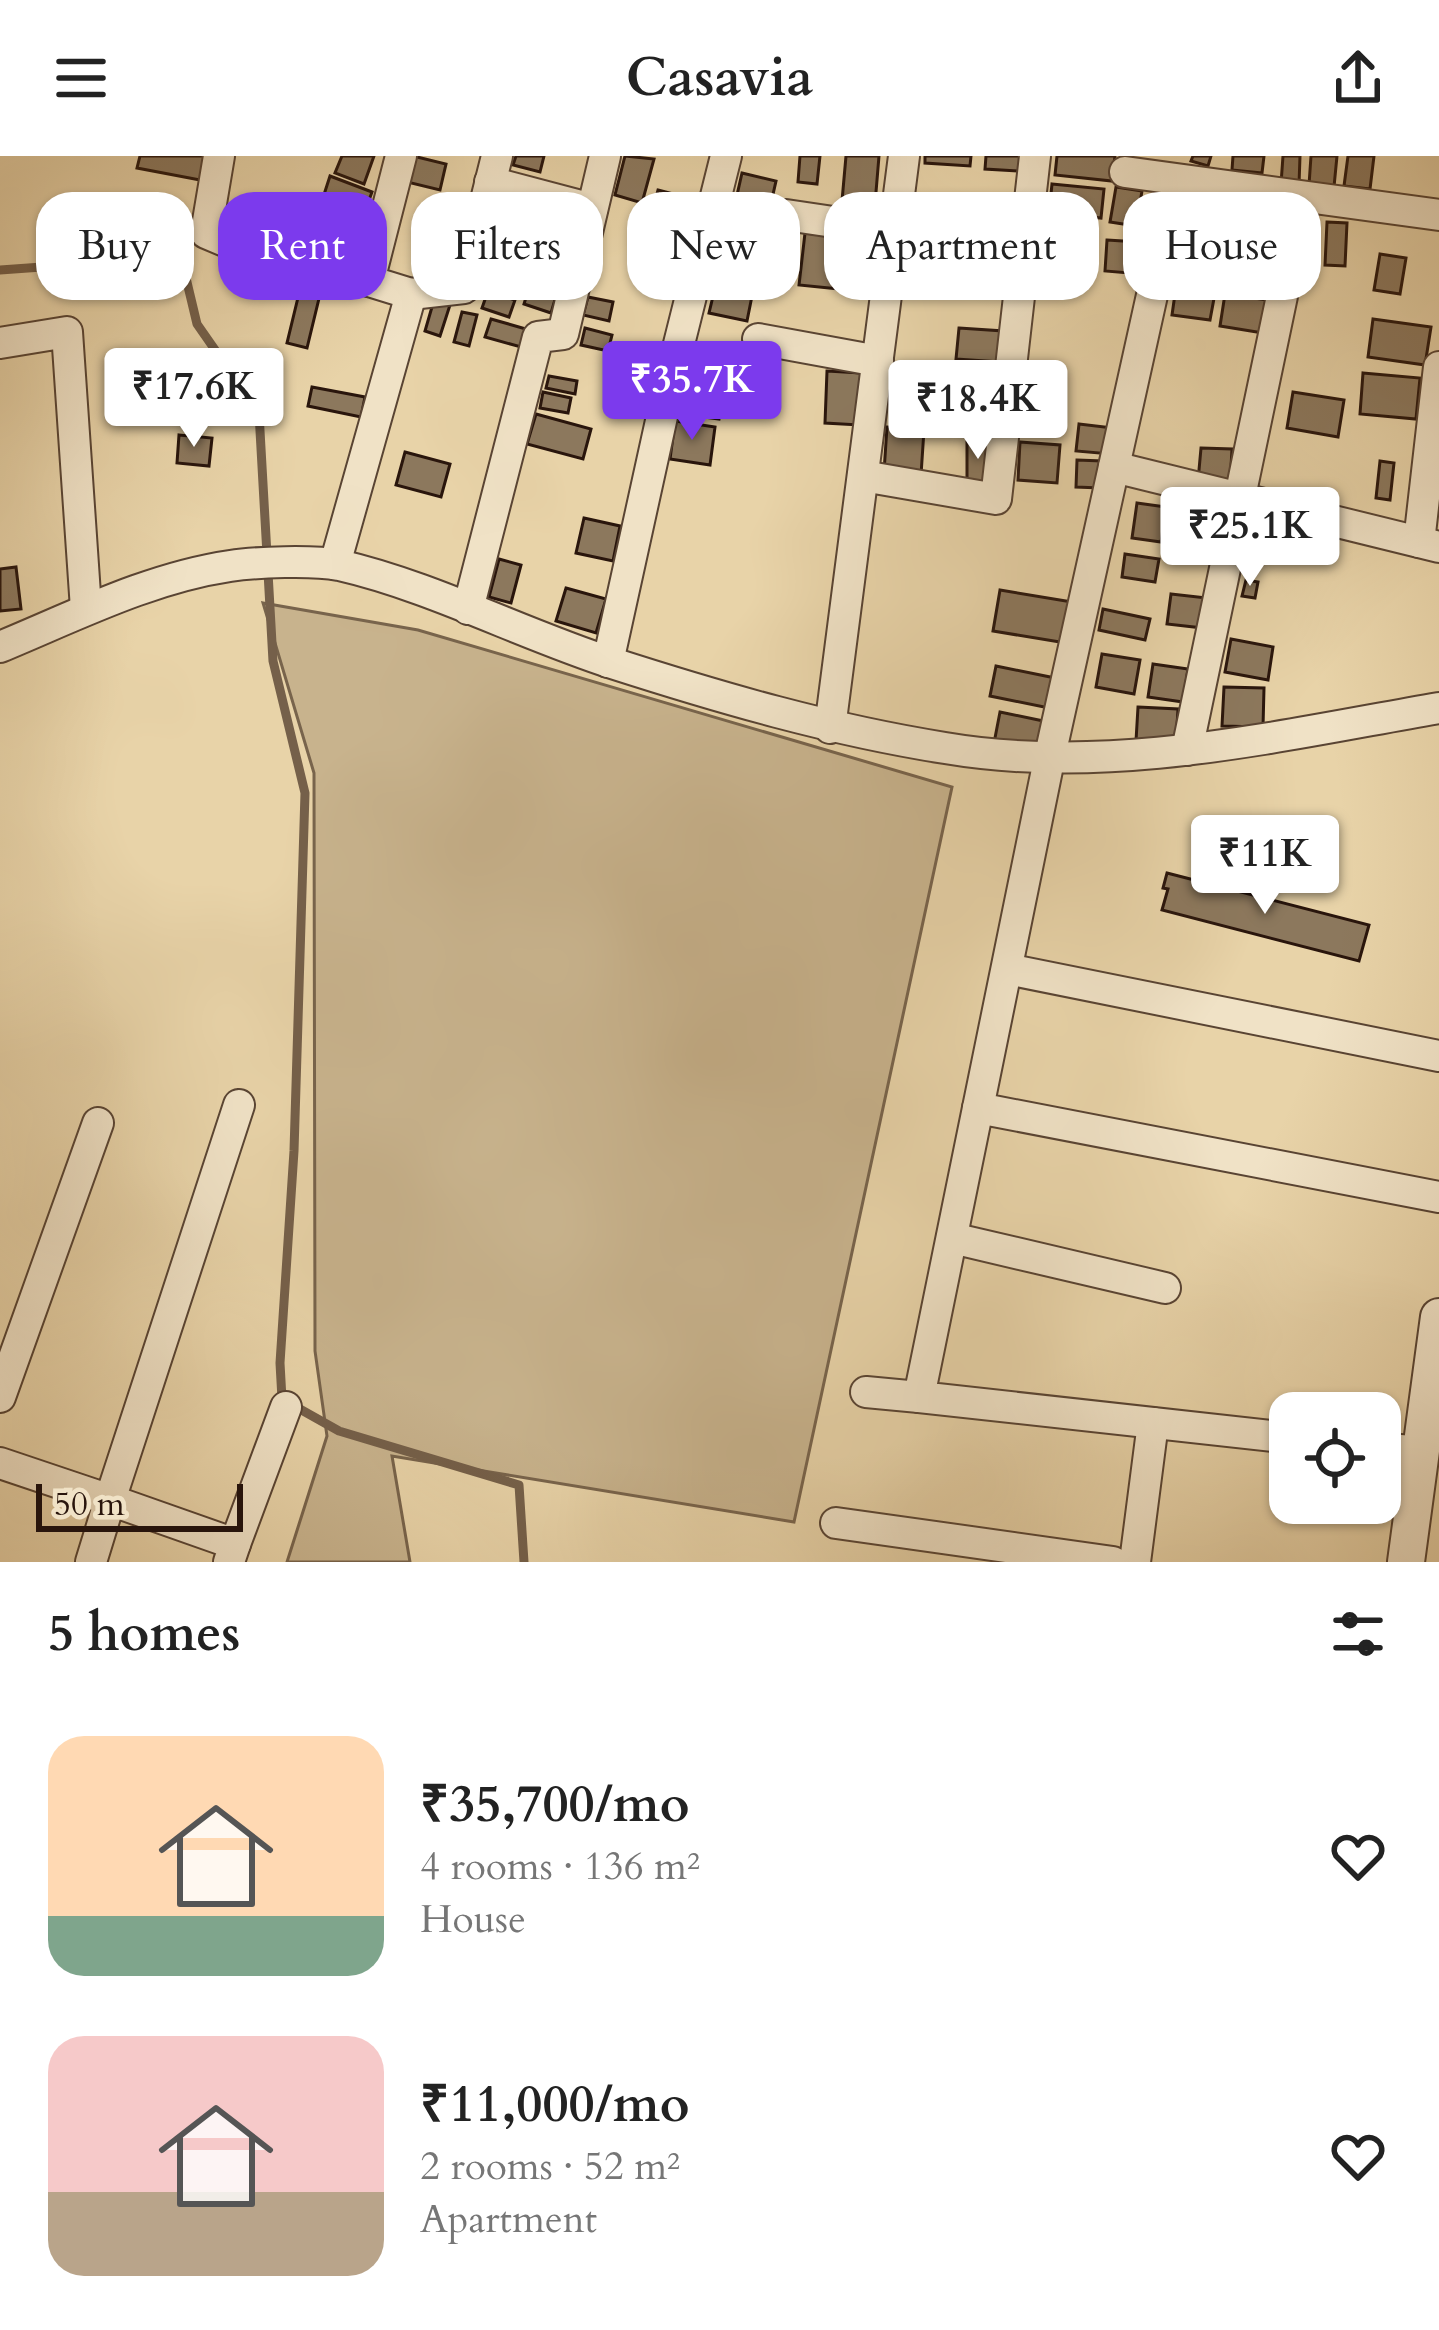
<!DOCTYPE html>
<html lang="en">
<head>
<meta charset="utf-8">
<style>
  body { margin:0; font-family:Cardo,serif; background:#f2f2f2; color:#222; height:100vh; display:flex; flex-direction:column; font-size:45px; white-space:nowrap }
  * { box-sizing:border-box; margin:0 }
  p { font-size:39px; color:#767676 }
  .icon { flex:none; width:66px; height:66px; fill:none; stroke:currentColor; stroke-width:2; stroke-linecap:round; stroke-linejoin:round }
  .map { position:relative; height:1406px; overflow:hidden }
  .drawer { display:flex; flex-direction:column; background:#fff; flex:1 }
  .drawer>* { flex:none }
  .top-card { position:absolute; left:36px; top:36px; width:1368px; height:108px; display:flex; gap:24px }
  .tools { position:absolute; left:1269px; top:1236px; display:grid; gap:24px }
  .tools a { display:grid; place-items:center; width:132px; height:132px; border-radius:24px; background:#fff; box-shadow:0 3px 9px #0004; font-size:60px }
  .scale { position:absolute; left:36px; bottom:30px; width:207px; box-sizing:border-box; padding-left:12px; border:6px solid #29150c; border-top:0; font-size:33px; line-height:42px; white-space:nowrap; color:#29150c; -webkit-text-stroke:9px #f0e2c6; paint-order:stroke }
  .price { position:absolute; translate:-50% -102px; padding:0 27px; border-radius:12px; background:#fff; color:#222; font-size:39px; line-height:78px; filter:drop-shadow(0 3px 6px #0008) }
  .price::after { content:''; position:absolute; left:50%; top:72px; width:36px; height:27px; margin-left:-18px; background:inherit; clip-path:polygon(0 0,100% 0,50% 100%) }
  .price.active { background:#7c3aed; color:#fff }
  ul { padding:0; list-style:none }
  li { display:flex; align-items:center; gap:36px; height:300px; padding:0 48px }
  li span { display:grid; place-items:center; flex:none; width:336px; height:240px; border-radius:36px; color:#555 }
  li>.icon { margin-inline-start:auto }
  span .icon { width:144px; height:144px; fill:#fffc; stroke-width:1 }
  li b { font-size:51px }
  h2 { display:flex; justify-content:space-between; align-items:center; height:144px; padding:0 48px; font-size:51px }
  .pill { padding:0 42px; border-radius:36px; background:#fff; box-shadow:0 3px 9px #0004; font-size:42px; line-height:108px }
  .pill.active { background:#7c3aed; color:#fff }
  header { display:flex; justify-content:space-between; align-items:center; height:156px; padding:0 48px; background:#fff; font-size:54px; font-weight:700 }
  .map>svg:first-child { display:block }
</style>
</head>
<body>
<header><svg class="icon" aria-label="menu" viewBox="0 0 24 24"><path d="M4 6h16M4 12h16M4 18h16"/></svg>Casavia<svg class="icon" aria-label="share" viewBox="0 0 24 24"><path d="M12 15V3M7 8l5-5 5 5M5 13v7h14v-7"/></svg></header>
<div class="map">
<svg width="1439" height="1406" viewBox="0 0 1439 1406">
  <rect width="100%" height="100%" fill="#e8d3a8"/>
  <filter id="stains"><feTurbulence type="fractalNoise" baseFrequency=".00167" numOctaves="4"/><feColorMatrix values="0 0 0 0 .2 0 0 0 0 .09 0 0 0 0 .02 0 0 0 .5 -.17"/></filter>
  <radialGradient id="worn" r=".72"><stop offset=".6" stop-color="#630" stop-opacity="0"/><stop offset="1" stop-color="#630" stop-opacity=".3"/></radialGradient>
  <polygon fill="#c8b38d" stroke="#78644c" stroke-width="3" points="263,447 418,474 952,631 794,1366 392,1300 410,1406 287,1406 327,1280 315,1195 314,617"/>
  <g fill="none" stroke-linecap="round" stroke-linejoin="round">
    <polyline stroke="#75604a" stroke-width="9" points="0,114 181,101 197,168 259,257 273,505 305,637 294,995 280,1207 282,1243 339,1275 519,1329 524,1406"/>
  </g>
  <g fill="#8c785d" stroke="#29150c" stroke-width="3">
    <polygon points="140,0 205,0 200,24 137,12"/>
    <polygon points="342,0 374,0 364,28 335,17"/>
    <polygon points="413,0 446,8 440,34 407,26"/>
    <polygon points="516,0 544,0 540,16 513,9"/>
    <polygon points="625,0 654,3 642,47 615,39"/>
    <polygon points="800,0 820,0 817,28 798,26"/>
    <polygon points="846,0 879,0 875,48 842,45"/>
    <polygon points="925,0 971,0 970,10 925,7"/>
    <polygon points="986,0 1020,0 1019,15 985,13"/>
    <polygon points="1057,0 1115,0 1112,25 1055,19"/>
    <polygon points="1193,0 1211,0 1208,10 1191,5"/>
    <polygon points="1233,0 1264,0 1262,17 1232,14"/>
    <polygon points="1283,0 1300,0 1299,29 1281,28"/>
    <polygon points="1311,0 1337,0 1334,31 1309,29"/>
    <polygon points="1348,0 1374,0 1370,33 1344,30"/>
    <polygon points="742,17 776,25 769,56 735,48"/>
    <polygon points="330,20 372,36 360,69 319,54"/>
    <polygon points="1052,28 1104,33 1101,62 1049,57"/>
    <polygon points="1116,31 1142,35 1136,70 1110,66"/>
    <polygon points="658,34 700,45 682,112 640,101"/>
    <polygon points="506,38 533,44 529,62 502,56"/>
    <polygon points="1182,43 1197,45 1189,89 1175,87"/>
    <polygon points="954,50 1009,53 1008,92 953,89"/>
    <polygon points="1290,61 1306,64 1301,103 1285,102"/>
    <polygon points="1327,66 1347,67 1345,110 1325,109"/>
    <polygon points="432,68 465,75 463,87 428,80"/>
    <polygon points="1253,75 1264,76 1261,98 1250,97"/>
    <polygon points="805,77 875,85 869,136 799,129"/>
    <polygon points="318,79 352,91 347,105 313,93"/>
    <polygon points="725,81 759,89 751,126 717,119"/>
    <polygon points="1107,84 1154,87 1152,119 1105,115"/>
    <polygon points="505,88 529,93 523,117 500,112"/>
    <polygon points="910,89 937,90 936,115 909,115"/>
    <polygon points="1380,98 1406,102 1400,138 1374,134"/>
    <polygon points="302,125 322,130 307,192 287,187"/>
    <polygon points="530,128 557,137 551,157 524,148"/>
    <polygon points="1176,131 1215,137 1210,164 1172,159"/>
    <polygon points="715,132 752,140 747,165 709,157"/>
    <polygon points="488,135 515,144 509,161 482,152"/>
    <polygon points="1225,138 1268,144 1263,177 1220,170"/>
    <polygon points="588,141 613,146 609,165 583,159"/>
    <polygon points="434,144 450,149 440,180 425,175"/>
    <polygon points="462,156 477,159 469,190 454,186"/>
    <polygon points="491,163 526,173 521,191 485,181"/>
    <polygon points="1373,163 1431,171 1425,209 1368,201"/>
    <polygon points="585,172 612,179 608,195 581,189"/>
    <polygon points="959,172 1003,175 1000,206 956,203"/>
    <polygon points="699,192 723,194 721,217 696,214"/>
    <polygon points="739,199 757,200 754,229 736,227"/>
    <polygon points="827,215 861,217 859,269 825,267"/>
    <polygon points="1363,217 1420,222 1416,263 1360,258"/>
    <polygon points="549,220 577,225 575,238 546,232"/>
    <polygon points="312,231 365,241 361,261 308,250"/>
    <polygon points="692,234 723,237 719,263 689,259"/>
    <polygon points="543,236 571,242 568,257 540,252"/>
    <polygon points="1293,236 1344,244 1338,281 1287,272"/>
    <polygon points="536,258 591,273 583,303 527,288"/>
    <polygon points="675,265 715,271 710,309 670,303"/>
    <polygon points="1079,268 1113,272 1110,298 1076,295"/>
    <polygon points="887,271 924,274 921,319 884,316"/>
    <polygon points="179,279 212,282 209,310 177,307"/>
    <rect x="967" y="286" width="21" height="40"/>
    <polygon points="1020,286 1060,289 1057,327 1018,324"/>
    <polygon points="1201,292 1232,293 1230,328 1198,325"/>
    <polygon points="405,296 450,308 441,341 396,329"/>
    <polygon points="1077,304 1102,305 1100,332 1076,331"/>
    <polygon points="1380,305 1394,307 1390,344 1376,342"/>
    <polygon points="1137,347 1166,351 1161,386 1132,382"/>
    <polygon points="584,362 620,370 613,405 576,397"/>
    <polygon points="1125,398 1159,403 1155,426 1122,421"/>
    <polygon points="499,403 521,409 511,447 489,441"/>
    <polygon points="16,411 21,453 0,455 0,413"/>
    <polygon points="1246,424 1258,426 1255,442 1242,440"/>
    <polygon points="566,432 606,443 596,477 556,465"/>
    <polygon points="1000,434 1072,446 1066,487 993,475"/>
    <polygon points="1171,438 1207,442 1203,472 1167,468"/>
    <polygon points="1103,453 1150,463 1145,484 1099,474"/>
    <polygon points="1231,483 1273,491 1268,524 1225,516"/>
    <polygon points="1102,498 1140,504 1134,538 1096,531"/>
    <polygon points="1153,508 1188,513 1183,546 1148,541"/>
    <polygon points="996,510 1055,522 1049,552 990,540"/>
    <polygon points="1224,531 1264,532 1263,571 1222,570"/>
    <polygon points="1138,551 1178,553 1176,587 1136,585"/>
    <polygon points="1000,556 1048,566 1042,597 994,587"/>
    <polygon points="1167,717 1369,769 1359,805 1162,754 1168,733 1163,732"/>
  </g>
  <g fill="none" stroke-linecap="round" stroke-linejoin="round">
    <g stroke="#594433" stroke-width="34">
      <g id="minor">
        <polyline points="219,0 206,77 258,99 369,125"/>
        <polyline points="1125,16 1439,59"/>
        <polyline points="490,26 592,53"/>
        <polyline points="786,59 894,75"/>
        <polyline points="1162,94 1049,604 978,952 1439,1041"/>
        <polyline points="411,138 464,132 497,0"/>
        <polyline points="758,183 878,205"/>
        <polyline points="0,187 67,176 86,453"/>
        <polyline points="1114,311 1439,391"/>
        <polyline points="863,320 996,343 1035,0"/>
        <polyline points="1419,386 1439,211"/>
        <polyline points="335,408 411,138 369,125 401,0"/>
        <polyline points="468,453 538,181 563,178 605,0"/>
        <path d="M0 491C75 460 149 422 230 410 256 406 313 404 339 409 431 430 522 478 612 507 721 542 831 574 945 592 1110 620 1277 580 1439 552"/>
        <polyline points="608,506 670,224 726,0"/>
        <polyline points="830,572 904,0"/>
        <polyline points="1187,594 1282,140"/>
        <polyline points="1007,813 1439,900"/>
        <polyline points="978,952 919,1241 1290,1282"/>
        <polyline points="952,1082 1165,1132"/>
        <polyline points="866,1236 919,1241"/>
        <polyline points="0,1241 98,967"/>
        <polyline points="1380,1292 1420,1296"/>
        <polyline points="0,1307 110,1344 239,949"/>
        <polyline points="836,1367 1113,1406"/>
        <polyline points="235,1388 286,1251"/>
        <polyline points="91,1406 110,1344 235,1388 229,1406"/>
        <polyline points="1135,1406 1153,1267"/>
      </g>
    </g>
    <g stroke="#594433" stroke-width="40">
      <polyline id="tertiary" points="1406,1406 1439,1161"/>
    </g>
    <use href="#minor" stroke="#f0e2c6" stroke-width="30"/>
    <use href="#tertiary" stroke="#f0e2c6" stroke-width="36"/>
  </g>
  <rect width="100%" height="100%" filter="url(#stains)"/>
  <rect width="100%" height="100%" fill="url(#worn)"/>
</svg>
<div class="tools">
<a><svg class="icon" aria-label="locate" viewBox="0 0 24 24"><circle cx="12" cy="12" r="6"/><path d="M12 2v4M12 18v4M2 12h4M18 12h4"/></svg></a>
</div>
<div class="scale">50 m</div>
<b class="price active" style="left:692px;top:287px">₹35.7K</b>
<b class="price" style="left:194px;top:294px">₹17.6K</b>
<b class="price" style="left:978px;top:306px">₹18.4K</b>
<b class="price" style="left:1250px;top:433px">₹25.1K</b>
<b class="price" style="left:1265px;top:761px">₹11K</b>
<div class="top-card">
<a class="pill">Buy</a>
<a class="pill active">Rent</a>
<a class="pill">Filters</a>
<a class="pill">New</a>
<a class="pill">Apartment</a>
<a class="pill">House</a>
</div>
</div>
<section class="drawer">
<h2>5 homes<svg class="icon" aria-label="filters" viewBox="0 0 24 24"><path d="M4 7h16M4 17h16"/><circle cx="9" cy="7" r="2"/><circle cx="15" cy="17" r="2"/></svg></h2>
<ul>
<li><span style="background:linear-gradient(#ffd9b3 75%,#7fa58c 0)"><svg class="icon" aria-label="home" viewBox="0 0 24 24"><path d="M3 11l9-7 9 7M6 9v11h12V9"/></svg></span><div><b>₹35,700/mo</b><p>4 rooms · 136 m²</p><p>House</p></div><svg class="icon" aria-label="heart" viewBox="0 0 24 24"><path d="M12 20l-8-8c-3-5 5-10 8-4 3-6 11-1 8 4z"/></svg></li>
<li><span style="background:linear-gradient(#f6c9c9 65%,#b9a48a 0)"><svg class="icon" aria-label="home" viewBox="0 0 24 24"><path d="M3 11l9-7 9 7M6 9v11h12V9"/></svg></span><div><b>₹11,000/mo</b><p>2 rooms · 52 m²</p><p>Apartment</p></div><svg class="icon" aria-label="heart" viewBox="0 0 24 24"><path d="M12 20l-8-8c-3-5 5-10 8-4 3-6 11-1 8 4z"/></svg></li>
</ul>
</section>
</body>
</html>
